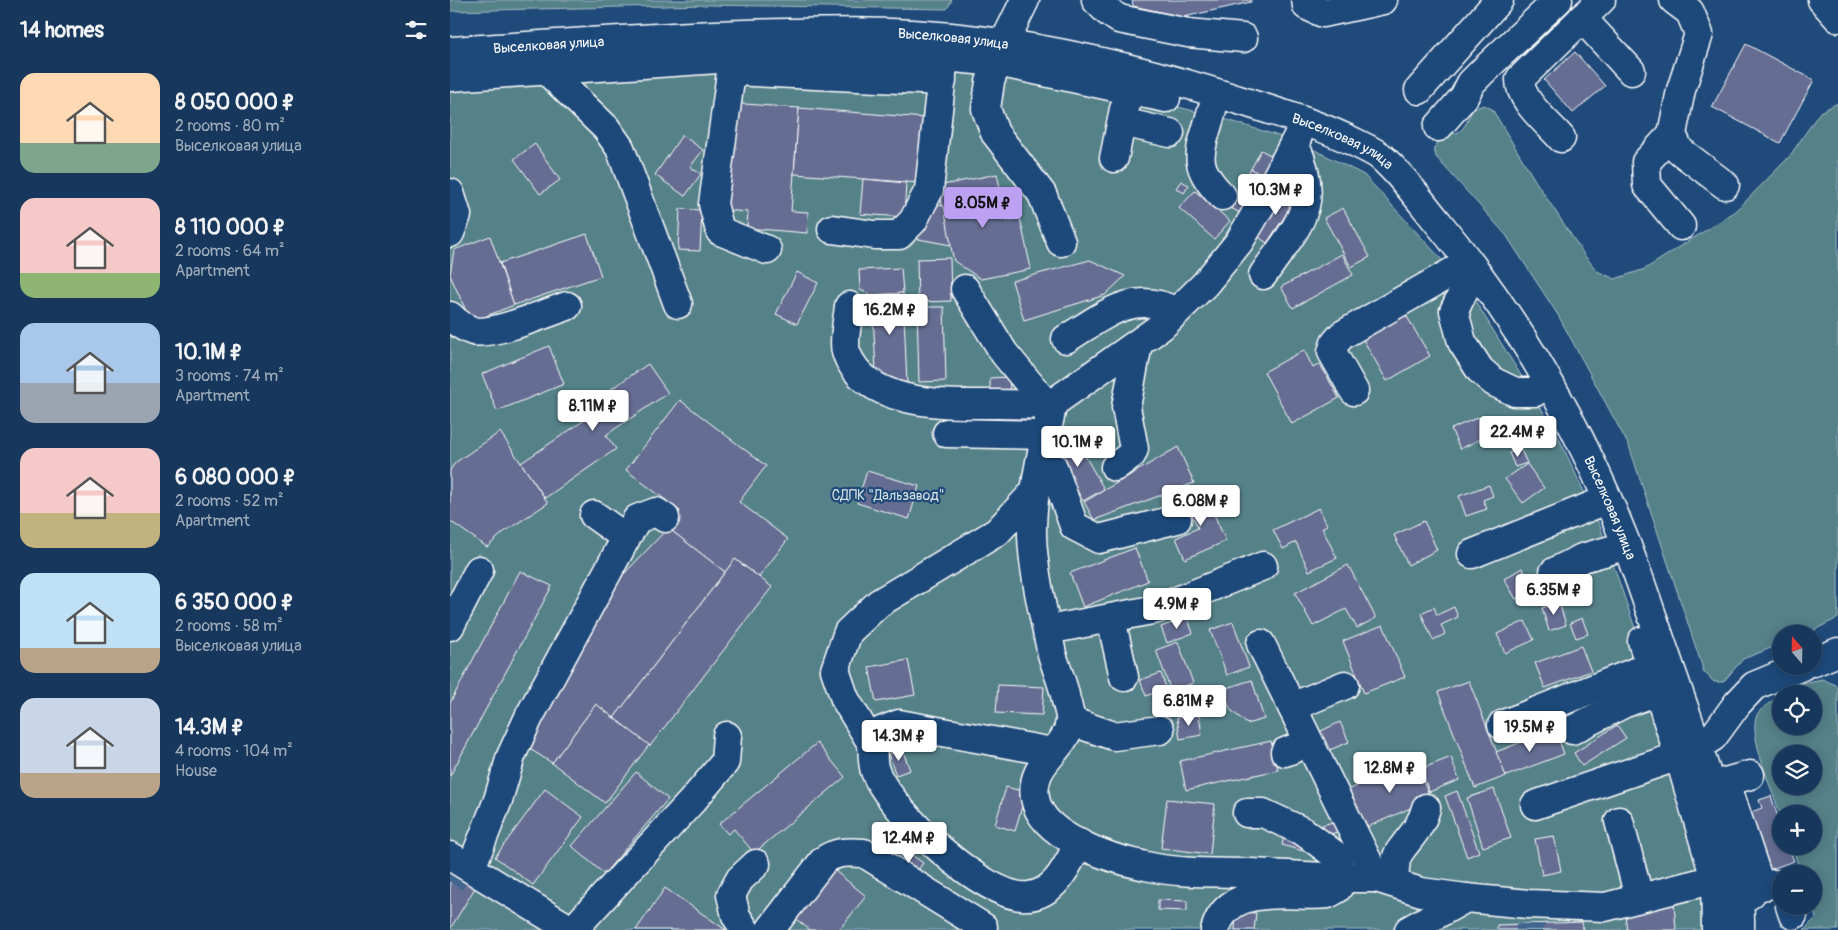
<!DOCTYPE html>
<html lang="en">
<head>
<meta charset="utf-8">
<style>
  body { margin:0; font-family:Pangolin,sans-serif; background:#244365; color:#f1f3f6; height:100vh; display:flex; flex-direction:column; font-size:19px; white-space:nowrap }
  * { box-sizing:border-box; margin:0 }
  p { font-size:16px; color:#9eacbb }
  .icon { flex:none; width:28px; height:28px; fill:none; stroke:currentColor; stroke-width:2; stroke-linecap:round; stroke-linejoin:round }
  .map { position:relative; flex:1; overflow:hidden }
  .panel { display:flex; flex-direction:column; background:#17385c; width:450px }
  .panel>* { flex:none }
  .needle { width:32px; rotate:340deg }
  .buttons { position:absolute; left:1322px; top:625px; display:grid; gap:10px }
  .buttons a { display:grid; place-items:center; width:50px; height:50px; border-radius:50%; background:#17385c; box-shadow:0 2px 12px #0003,0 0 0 1px #365272; font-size:25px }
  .price { position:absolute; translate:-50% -42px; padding:0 11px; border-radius:5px; background:#fff; color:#222; font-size:16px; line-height:32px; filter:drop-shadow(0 1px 2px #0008) }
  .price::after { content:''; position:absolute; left:50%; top:30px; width:15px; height:11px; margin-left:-8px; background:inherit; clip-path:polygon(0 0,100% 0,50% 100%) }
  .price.active { background:#bca0f2; color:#111 }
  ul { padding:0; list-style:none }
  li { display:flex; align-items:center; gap:15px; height:125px; padding:0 20px }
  li span { display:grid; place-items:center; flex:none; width:140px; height:100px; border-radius:15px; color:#555 }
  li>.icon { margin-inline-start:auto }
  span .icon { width:60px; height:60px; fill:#fffc; stroke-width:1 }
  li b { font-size:21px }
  h2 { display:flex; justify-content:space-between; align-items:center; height:60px; padding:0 20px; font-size:21px }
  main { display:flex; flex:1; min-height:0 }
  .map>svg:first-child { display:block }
</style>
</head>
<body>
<main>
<section class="panel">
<h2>14 homes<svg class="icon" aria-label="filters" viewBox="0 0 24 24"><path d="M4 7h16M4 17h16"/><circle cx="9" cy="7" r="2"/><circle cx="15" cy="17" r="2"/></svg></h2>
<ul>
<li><span style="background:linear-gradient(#ffd9b3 70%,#7fa58c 0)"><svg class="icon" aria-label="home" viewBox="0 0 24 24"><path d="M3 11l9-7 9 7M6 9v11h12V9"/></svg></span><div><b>8 050 000 ₽</b><p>2 rooms · 80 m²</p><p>Выселковая улица</p></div></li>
<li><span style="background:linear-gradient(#f6c9c9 75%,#8fb573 0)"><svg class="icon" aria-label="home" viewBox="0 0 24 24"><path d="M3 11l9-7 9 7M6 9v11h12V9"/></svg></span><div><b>8 110 000 ₽</b><p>2 rooms · 64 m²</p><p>Apartment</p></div></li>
<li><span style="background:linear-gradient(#a9c7e8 60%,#9aa5b1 0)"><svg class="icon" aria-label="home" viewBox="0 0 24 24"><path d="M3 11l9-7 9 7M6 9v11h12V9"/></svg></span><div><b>10.1M ₽</b><p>3 rooms · 74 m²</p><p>Apartment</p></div></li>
<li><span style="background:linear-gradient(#f6c9c9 65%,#c2b280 0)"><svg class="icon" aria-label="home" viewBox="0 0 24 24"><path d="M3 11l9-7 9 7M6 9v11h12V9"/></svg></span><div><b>6 080 000 ₽</b><p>2 rooms · 52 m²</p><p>Apartment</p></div></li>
<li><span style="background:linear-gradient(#bfe0f5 75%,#b9a48a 0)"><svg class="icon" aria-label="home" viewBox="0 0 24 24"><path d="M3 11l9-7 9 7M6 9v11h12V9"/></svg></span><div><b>6 350 000 ₽</b><p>2 rooms · 58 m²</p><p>Выселковая улица</p></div></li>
<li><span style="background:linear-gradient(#c9d6e8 75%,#b9a48a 0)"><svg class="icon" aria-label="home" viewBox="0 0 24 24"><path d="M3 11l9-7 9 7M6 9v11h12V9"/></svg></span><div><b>14.3M ₽</b><p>4 rooms · 104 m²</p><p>House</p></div></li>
</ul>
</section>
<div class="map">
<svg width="1388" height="930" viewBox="0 0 1388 930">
  <rect width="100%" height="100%" fill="#1f4a7a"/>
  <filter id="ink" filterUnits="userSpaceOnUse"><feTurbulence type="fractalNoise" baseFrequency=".02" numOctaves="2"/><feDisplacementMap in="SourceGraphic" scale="10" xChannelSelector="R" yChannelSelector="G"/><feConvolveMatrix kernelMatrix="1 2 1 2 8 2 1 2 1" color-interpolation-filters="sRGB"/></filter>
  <g filter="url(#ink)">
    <g fill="#558189" stroke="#aac0c4" fill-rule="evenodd">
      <polygon points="0,0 502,0 497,9 258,5 0,11"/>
      <polygon points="428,59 620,80 768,117 851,143 914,175 1016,286 1107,434 1150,526 1201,675 1245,822 1259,930 0,930 0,63"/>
      <path d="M1388 103V618L1356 634H1331V644L1293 659 1273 682H1264L1254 672 1179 446 1108 315 1056 235 986 157 984 148C987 144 990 138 995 136 1001 133 1009 134 1013 128 1022 116 1017 110 1034 105L1042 109 1086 182 1135 256 1147 271 1165 279 1195 269 1286 211 1339 157 1370 112Z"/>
      <path d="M1372 679 1388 686V930H1354L1366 918 1362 906 1364 874H1351L1342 846H1364V814H1331V816C1324 796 1297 733 1307 715 1312 706 1323 701 1331 696V726H1364V694H1334L1353 683ZM1331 754H1364V786H1331Z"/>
    </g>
    <g fill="#656d92" stroke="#fff">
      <polygon points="682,0 801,0 801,2 734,17 683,6"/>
      <polygon points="1296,44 1364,80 1330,143 1262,107"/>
      <polygon points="1125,52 1155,86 1123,113 1094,80"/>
      <polygon points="281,103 349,108 341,211 358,212 357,233 297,228 298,212 273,210"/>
      <polygon points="349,108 475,118 470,183 344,174"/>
      <polygon points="232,135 253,150 240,167 251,174 235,196 205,175"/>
      <polygon points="85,144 110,180 90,194 64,159"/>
      <polygon points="811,150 826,158 816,177 801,169"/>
      <polygon points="801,169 816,177 794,215 779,207"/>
      <polygon points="547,174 557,221 570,218 581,269 531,279 504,261 488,186"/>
      <polygon points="413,179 456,183 454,217 410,214"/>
      <polygon points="731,181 739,185 734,193 726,188"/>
      <polygon points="837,186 845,201 817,243 806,235"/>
      <polygon points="745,191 780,221 764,239 729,208"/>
      <polygon points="478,204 494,206 501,245 463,238"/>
      <polygon points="893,208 920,257 901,267 874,218"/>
      <polygon points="230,209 252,210 250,251 228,250"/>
      <polygon points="137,234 151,276 64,305 50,263"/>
      <polygon points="40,236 64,305 21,322 0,275 4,250"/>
      <polygon points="892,254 903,275 843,308 831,287"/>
      <polygon points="500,258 501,301 468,302 467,259"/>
      <polygon points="640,260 675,276 655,295 574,320 562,281"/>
      <polygon points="451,268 453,293 422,295 410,290 409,270"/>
      <polygon points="347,272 368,283 347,324 326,314"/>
      <polygon points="453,293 457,384 426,371 422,295"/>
      <polygon points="467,307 494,307 496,381 469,382"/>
      <polygon points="953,310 980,356 937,381 910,334"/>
      <polygon points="99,346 114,384 47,411 32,374"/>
      <polygon points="854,350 863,368 870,364 889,398 842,424 814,372"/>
      <polygon points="198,364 218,393 156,435 166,449 95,498 71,463 142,415 136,406"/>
      <polygon points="559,377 560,392 540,393 540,378"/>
      <polygon points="230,400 316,466 289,502 338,539 309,577 285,559 275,572 218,528 230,511 176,470"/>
      <polygon points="535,417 559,417 560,430 535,430"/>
      <polygon points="1029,417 1037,436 1010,449 1001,429"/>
      <polygon points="50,432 98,503 54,532 37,547 0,521 0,470 6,462"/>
      <polygon points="623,435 654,489 633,501 602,447"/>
      <polygon points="728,447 744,483 644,520 634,502"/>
      <polygon points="1070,448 1077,463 1065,467 1059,453"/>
      <polygon points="1077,464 1094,488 1073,503 1055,479"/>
      <polygon points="417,471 469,486 459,519 407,503"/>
      <polygon points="1039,485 1043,496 1033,500 1037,509 1016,516 1009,496"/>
      <polygon points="752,488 776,541 735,559 726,538 748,528 734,496"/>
      <polygon points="869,508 877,525 872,528 887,558 859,571 846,542 833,549 823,530"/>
      <polygon points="974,521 987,550 958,565 944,535"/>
      <polygon points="218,528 275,572 164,718 146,704 102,763 75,746 136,634 172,576"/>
      <polygon points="685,548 698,581 633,607 620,573"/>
      <polygon points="285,559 322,587 200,746 164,718"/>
      <polygon points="898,565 926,618 907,628 896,609 863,626 845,593"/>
      <polygon points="1072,568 1085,588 1066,599 1054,579"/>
      <polygon points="70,571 102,586 0,776 0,703"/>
      <polygon points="1109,602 1116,625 1099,631 1092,608"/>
      <polygon points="984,607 987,615 1004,607 1008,617 991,625 995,634 983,640 971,613"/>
      <polygon points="737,617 743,633 717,643 711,627"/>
      <polygon points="1132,618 1138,634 1126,638 1120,623"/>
      <polygon points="1075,621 1084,640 1055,653 1047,634"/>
      <polygon points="783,622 799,667 777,675 760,630"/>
      <polygon points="933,625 955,677 914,693 893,641"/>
      <polygon points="728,642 743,683 721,691 706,650"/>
      <polygon points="1131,646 1141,671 1095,688 1085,663"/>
      <polygon points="458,660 465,695 426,702 419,667"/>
      <polygon points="711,673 716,688 696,696 690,680"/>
      <polygon points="802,680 814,719 797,724 780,709 773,689"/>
      <polygon points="1019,681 1056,776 1025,788 988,692"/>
      <polygon points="548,685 594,687 592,715 546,713"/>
      <polygon points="146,704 199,745 155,803 102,763"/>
      <polygon points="749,715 752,735 730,739 727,718"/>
      <polygon points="890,722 899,742 877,751 869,732"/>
      <polygon points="1167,725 1176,738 1132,766 1124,753"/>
      <polygon points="1105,729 1114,754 1056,776 1046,752"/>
      <polygon points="821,741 828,770 736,790 730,761"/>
      <polygon points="367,743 395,777 304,853 284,829 278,834 269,824"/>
      <polygon points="452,749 460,770 446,775 438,754"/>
      <polygon points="1001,757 1009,780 979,792 971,769"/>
      <polygon points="964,761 981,799 915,828 898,790"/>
      <polygon points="186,772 218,799 154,874 122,846"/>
      <polygon points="556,787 576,792 565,831 545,825"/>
      <polygon points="95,789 133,817 83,885 45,857"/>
      <polygon points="1044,789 1061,838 1033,847 1017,798"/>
      <polygon points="1007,791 1029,852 1017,857 995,796"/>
      <polygon points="1321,796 1331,826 1331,846 1338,846 1344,861 1316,871 1296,814 1312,808 1309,800"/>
      <polygon points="717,799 765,804 760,854 711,848"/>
      <polygon points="887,821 890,831 875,836 872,825"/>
      <polygon points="834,836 862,843 860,853 832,845"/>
      <polygon points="1104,836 1111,871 1092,875 1085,839"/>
      <polygon points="455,850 473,863 463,877 445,864"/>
      <polygon points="0,866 28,883 0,929"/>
      <polygon points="380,867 416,896 389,930 360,930 341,915"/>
      <polygon points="215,888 276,930 186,930"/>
      <polygon points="708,900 737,901 737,911 708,910"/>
      <polygon points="1224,903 1226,930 1177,930 1175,915"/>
      <polygon points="786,912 806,913 804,930 785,930"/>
      <polygon points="1132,922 1133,930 1047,930 1047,925"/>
    </g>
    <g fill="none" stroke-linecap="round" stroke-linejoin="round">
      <g stroke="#41658e" stroke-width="28" stroke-dasharray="28 14" stroke-linecap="butt">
        <polyline points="0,882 7,871"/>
        <polyline points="1080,924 1080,930"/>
      </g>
      <g stroke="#fff" stroke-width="31">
        <g id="minor">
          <polyline points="646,0 657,11 669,19 738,33 793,38"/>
          <polyline points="856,0 857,6 873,13 933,0"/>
          <polyline points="1224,0 1240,12 1249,34 1231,90 1222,134 1229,150 1275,185"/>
          <polyline points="1372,0 1388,18"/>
          <polyline points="1132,18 1181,71"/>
          <polyline points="554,43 575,0"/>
          <polyline points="283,58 263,204 270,231 317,250"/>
          <polyline points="547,62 540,82 536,109 545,133 592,194 611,242"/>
          <polyline points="97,71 156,128 170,148 228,304"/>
          <polyline points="282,71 492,81"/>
          <polyline points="969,90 1049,0"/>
          <path d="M762 110C751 152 739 162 772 196"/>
          <polyline points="672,122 720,133"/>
          <polyline points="988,127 1014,97 1021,83 1034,70 1108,0"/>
          <polyline points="1222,134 1196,162 1197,185 1231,226"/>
          <path d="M848 136 821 188 789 242 755 284 712 326 603 403C594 444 583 485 582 527 581 562 594 618 602 654 606 668 612 681 615 695 616 703 621 714 620 722 616 751 579 762 585 798 591 837 661 859 696 866 730 874 766 872 801 873 843 875 884 879 926 878"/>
          <path d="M1111 138C1097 122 1069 100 1070 79L1151 0"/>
          <polyline points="664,158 674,109 683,89"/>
          <polyline points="0,193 7,215 0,233"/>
          <polyline points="382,229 424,235 449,235 463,221 479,190 494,57"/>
          <path d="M813 275C847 225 873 207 845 145"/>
          <polyline points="1016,286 1004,311 1012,342 1030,370 1044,382 1065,392 1085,392"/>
          <polyline points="515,289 554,353 596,404"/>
          <path d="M399 306C398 317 393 342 396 352 416 408 499 404 546 404 565 404 585 406 603 403"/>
          <path d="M0 316C6 322 14 328 23 331 41 336 97 313 117 306"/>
          <path d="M616 339C652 317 684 288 726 312"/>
          <polyline points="904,391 882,352 885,343 892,335 1004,271"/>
          <polyline points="497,433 596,435"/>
          <polyline points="590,463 603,467 624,526 649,539 727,519"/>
          <polyline points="665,467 682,454 684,449 676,407 688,344"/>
          <polyline points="176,538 187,519 206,512 215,518"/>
          <polyline points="1022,554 1144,505"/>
          <polyline points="1104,572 1132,558 1161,550"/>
          <polyline points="661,619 674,677"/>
          <polyline points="0,626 29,570"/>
          <polyline points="598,630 707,609 813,566"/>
          <polyline points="811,644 926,878 971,892 1016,898 1078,904 1155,907 1265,879"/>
          <polyline points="1364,662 1388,652"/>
          <polyline points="842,707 895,685"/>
          <polyline points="620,721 664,736 710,730"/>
          <polyline points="1052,725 1200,666"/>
          <polyline points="1122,730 1173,704 1208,691"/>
          <polyline points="422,744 395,699 385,670 398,632 429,603 547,532 586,490"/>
          <polyline points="1247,747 1263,737 1287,704 1304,686 1352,666"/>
          <path d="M603 752 449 724 431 731 422 744C423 752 422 763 425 771 439 809 536 902 579 896 606 893 618 864 629 843"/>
          <polyline points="835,752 858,743"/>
          <polyline points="1276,783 1308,879 1301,894 1291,900"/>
          <polyline points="1261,786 1300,775"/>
          <polyline points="1085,805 1229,756"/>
          <polyline points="1169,821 1189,897"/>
          <polyline points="0,856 121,930"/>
          <polyline points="21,868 48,800 61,756 79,717 176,538 144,515"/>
          <path d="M944 882C945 873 944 859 950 851 961 836 971 827 976 808"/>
          <polyline points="1306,887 1324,884 1331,886"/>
          <polyline points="1340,906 1343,915"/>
          <polyline points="125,930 132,920 243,800 275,762 277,736"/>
          <polyline points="295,930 286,916 281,895 290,879 306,864"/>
          <path d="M320 930 373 861C386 851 398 852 414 853L533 927"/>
          <path d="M765 930C779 881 839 898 878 894L887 889 894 879 885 855 854 832 813 813H797"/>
          <polyline points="959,930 1016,898"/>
        </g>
      </g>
      <g stroke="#fff" stroke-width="31">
        <g id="major">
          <path id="s1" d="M0 51C112 44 225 35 337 33 392 32 447 31 501 37 601 47 700 71 795 102 832 114 871 125 906 143 914 147 923 151 930 156 952 175 971 202 990 225 1078 332 1144 451 1190 581 1211 641 1232 702 1253 762 1271 817 1292 871 1290 930"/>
          <polyline points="0,77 283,58 494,57 547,62 716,98"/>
          <polyline points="1192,641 1229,756 1265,879 1266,930"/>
        </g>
      </g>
      <use href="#minor" stroke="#1f4a7a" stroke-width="28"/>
      <use href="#major" stroke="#1f4a7a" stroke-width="28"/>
    </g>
  </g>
  <g text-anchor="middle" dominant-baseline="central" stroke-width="4.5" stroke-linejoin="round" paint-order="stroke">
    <g font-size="14" fill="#fff" stroke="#1f4a7a">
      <text stroke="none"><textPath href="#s1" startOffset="504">Выселковая улица</textPath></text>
      <text stroke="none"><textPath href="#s1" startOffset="99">Выселковая улица</textPath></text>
      <text stroke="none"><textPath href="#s1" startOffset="909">Выселковая улица</textPath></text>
      <text stroke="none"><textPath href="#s1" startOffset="1372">Выселковая улица</textPath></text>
    </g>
    <g font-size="14" fill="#d4e0e2" stroke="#1f4a7a">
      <text x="438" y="495">СДПК "Дальзавод"</text>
    </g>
  </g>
</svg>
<div class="buttons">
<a><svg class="needle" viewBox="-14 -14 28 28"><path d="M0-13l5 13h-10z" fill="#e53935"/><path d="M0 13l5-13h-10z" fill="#9eacbb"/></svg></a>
<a><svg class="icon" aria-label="locate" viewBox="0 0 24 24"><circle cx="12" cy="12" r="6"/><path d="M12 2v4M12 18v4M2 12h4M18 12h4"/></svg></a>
<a><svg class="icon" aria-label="layers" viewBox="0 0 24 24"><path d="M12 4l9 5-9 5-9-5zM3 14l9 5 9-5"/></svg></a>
<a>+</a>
<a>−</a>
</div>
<b class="price" style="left:826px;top:216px">10.3M ₽</b>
<b class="price active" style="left:533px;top:229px">8.05M ₽</b>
<b class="price" style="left:440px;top:336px">16.2M ₽</b>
<b class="price" style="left:143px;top:432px">8.11M ₽</b>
<b class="price" style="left:1068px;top:458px">22.4M ₽</b>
<b class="price" style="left:628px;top:468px">10.1M ₽</b>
<b class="price" style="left:751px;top:527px">6.08M ₽</b>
<b class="price" style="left:1104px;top:616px">6.35M ₽</b>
<b class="price" style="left:727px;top:630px">4.9M ₽</b>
<b class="price" style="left:739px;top:727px">6.81M ₽</b>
<b class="price" style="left:1080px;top:753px">19.5M ₽</b>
<b class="price" style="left:449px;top:762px">14.3M ₽</b>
<b class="price" style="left:940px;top:794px">12.8M ₽</b>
<b class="price" style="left:459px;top:864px">12.4M ₽</b>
</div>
</main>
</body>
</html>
